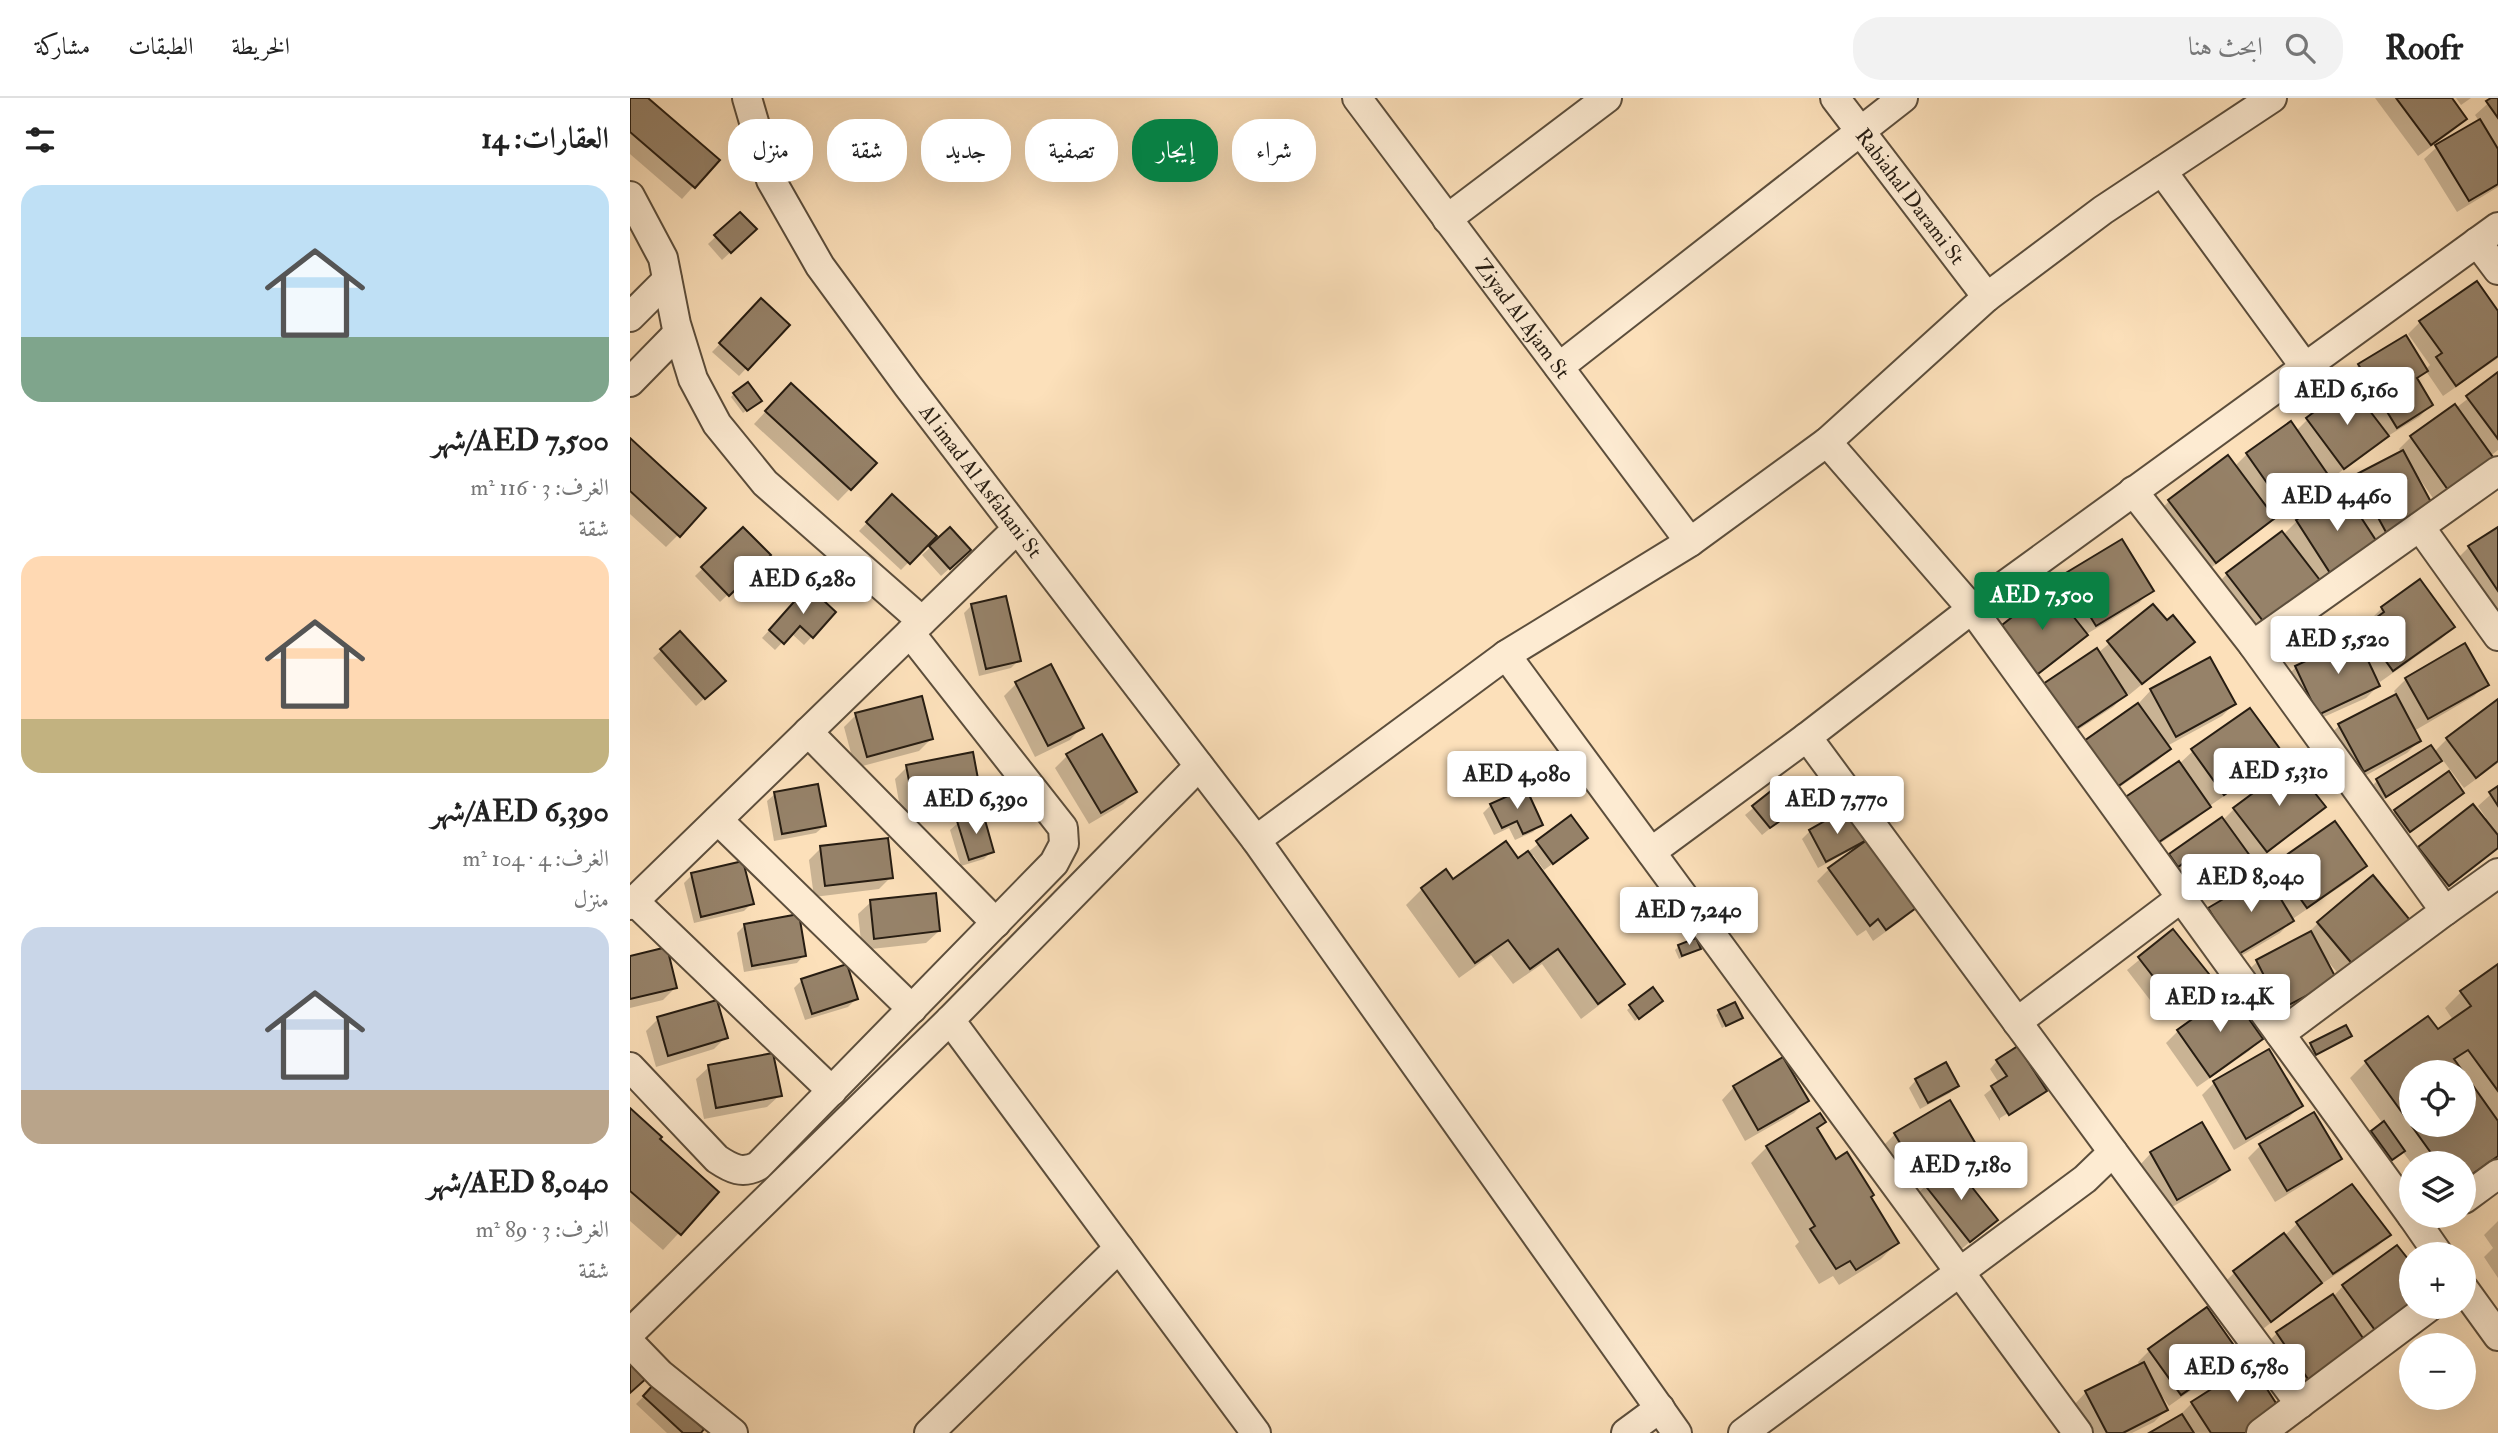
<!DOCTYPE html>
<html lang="ar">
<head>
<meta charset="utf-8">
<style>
  body { margin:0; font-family:"IM FELL Double Pica",Amiri,serif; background:#f2f2f2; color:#222; direction:rtl; height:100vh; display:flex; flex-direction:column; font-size:26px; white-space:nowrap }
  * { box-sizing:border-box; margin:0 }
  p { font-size:23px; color:#767676 }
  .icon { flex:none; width:38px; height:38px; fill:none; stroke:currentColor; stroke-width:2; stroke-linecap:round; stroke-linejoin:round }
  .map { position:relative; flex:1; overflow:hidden; direction:ltr }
  .sheet { display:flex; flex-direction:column; background:#fff; width:630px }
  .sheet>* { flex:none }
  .top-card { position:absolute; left:21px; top:21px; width:665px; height:63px; direction:rtl; display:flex; gap:14px }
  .tools { position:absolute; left:1769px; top:962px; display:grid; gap:14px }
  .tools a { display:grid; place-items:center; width:77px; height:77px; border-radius:50%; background:#fff; box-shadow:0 7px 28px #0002; font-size:35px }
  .price { position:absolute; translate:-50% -60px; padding:0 16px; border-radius:7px; background:#fff; color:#222; font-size:23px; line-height:46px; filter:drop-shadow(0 2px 4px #0008) }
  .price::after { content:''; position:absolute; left:50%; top:42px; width:21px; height:16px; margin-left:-10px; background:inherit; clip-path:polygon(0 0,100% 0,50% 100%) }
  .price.selected { background:#0b8043; color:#fff }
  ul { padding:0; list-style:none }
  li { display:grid; align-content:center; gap:14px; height:371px; padding:0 21px }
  li span { display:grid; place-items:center; height:217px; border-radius:21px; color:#555 }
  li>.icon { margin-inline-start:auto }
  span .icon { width:126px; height:126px; fill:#fffc; stroke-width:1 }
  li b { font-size:30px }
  h2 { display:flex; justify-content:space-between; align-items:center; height:84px; padding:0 21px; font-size:30px }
  .chip { padding:0 24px; border-radius:28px; background:#fff; box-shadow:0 7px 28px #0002; font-size:24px; line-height:63px }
  .chip.selected { background:#0b8043; color:#fff }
  header { display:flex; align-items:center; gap:42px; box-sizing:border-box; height:98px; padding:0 35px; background:#fff; border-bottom:2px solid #e0e0e0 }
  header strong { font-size:33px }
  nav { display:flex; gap:38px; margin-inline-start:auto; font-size:24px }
  .search { width:490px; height:63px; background:#f2f2f2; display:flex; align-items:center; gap:18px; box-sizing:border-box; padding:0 24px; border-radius:28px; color:#767676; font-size:26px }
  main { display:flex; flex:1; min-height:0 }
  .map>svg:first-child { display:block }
</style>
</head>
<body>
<header>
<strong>Roofr</strong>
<div class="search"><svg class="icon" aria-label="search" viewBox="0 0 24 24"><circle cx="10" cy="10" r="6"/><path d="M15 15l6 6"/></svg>ابحث هنا</div>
<nav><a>الخريطة</a><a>الطبقات</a><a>مشاركة</a></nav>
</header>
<main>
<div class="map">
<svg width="1868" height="1335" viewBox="0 0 1868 1335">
  <rect width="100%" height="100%" fill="#fce0ba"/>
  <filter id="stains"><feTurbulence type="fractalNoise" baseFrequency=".00286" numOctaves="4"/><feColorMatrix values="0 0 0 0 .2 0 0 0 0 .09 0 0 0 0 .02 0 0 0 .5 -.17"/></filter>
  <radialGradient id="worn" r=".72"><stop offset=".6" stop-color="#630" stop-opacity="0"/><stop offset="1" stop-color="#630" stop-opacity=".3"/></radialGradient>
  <g fill="#0003" fill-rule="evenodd">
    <polygon points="0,0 15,0 87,62 52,101 0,56"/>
    <polygon points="1745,0 1819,0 1835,21 1823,33 1788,58"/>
    <polygon points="1826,0 1841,0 1831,7"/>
    <polygon points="1864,0 1868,0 1868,89 1827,114 1794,61 1807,49 1849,23 1845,17"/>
    <polygon points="110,116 117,139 92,162 78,146"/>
    <polygon points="131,203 157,227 109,278 82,254"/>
    <polygon points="1868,216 1868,260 1813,298 1796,273 1786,282 1801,307 1789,319 1753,341 1701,381 1700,380 1687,393 1643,423 1642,422 1631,432 1573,476 1527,416 1539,403 1597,360 1604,369 1617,356 1666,333 1677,322 1722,288 1717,279 1729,267 1795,272 1800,267 1778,236 1790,224"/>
    <polygon points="1868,277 1868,352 1805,403 1789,380 1787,381 1800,406 1627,543 1585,488 1597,476 1653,437 1667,423 1720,401 1714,390 1726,378 1771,354 1769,351 1781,339 1825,308 1826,310"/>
    <polygon points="104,296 126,306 113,315 101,299"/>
    <polygon points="149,299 245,365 208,403 124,326"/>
    <polygon points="0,342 48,437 36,449 0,416"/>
    <polygon points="262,399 304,438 271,472 229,433"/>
    <polygon points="113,431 139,457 90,504 65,478"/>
    <polygon points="320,431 331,460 311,478 292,457"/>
    <polygon points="1868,431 1868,517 1827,461 1839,449"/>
    <polygon points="1435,477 1521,492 1509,505 1455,537 1391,590 1429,498 1423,489"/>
    <polygon points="170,499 204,515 174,547 161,535 145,552 132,540"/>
    <polygon points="342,507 389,562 381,570 349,578 334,515"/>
    <polygon points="1523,508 1550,555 1499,597 1497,595 1483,609 1431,643 1468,555"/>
    <polygon points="1752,510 1823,529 1811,541 1750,584 1744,576 1748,588 1736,600 1676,627 1654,581 1666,569 1721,543 1742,525 1740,522"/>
    <polygon points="50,535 86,590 66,608 23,560"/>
    <polygon points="1776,581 1856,586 1844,598 1784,633 1789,643 1777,655 1722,685 1697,639 1710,627 1766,597 1764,593"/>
    <polygon points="386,586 452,629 440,642 405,659 374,598"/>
    <polygon points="1521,592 1604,606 1592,618 1537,648 1539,651 1527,663 1474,700 1455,644 1509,605"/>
    <polygon points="1868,603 1868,665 1834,690 1812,661 1802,671 1748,705 1739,691 1747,683 1801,649 1804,654 1817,641"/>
    <polygon points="226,617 301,641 289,653 225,670 214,629"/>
    <polygon points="1563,653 1651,655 1639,667 1581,707 1566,721 1513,757 1549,666"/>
    <polygon points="437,658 505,694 493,706 459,726 425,670"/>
    <polygon points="277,669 349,697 337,709 272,721 265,681"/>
    <polygon points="1868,690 1868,749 1806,799 1777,762 1843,708 1853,721 1856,720 1848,708"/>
    <polygon points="1141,695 1158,716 1132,737 1115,717"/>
    <polygon points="1832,695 1771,740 1758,721 1765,713"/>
    <polygon points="145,696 194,728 186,735 144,743 137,703"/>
    <polygon points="861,707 911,726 903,734 885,742 879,730 864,737 853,715"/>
    <polygon points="1693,709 1681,721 1624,765 1621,761 1608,774 1555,812 1554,776 1549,770 1535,780 1528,769 1540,757 1592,723 1604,711"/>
    <polygon points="941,720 948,747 914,772 903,757 900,759 993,886 976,902 951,921 912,866 883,886 861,857 829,880 776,807 792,791 816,774 823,783 888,762"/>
    <polygon points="328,725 362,753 354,761 331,768 320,732"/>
    <polygon points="1180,733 1232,743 1225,750 1284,810 1272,822 1243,843 1236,832 1227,838 1187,783 1199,771 1222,754 1221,752 1188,770 1172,741"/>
    <polygon points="191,750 261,779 249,791 184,799 179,762"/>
    <polygon points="1646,766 1735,768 1723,780 1664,820 1650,835 1594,868 1567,823 1579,811 1634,778"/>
    <polygon points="62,777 122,805 114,813 64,825 54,785"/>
    <polygon points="241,804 309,833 296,845 232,852 228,816"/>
    <polygon points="1778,822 1711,879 1696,861 1695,862 1693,893 1639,922 1614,876 1627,864 1675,838 1688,825"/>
    <polygon points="115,827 174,857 167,865 114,874 107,835"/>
    <polygon points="1543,834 1576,876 1530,915 1497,872"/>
    <polygon points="1049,848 1069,851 1049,861 1045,852"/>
    <polygon points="0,860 45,890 33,902 0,910"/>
    <path d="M1868 868V1061L1834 1085V1066H1782L1772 1053 1758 1064 1738 1038 1753 1026 1720 980 1736 964 1807 934 1823 922 1815 910 1831 894ZM1782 975H1834V1027H1782Z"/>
    <polygon points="172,882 226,901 218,909 175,922 164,890"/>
    <polygon points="1022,892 1027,906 1005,923 997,912"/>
    <polygon points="1089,914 1111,920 1092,930 1086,917"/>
    <polygon points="28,921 96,939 84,951 26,969 16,933"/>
    <polygon points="1715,929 1720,938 1716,941 1682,959 1677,950 1681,947"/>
    <polygon points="1548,933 1631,941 1619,953 1567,989 1536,945"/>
    <polygon points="1639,953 1671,1008 1658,1020 1604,1052 1572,997 1584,985"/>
    <polygon points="1367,963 1414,993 1408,1000 1408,997 1370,1020 1370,1023 1354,997 1369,985 1360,971"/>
    <polygon points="79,969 150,997 137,1009 74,1021 66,981"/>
    <polygon points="1286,982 1327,987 1320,995 1290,1011 1279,990"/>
    <polygon points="1104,989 1176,1003 1164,1015 1115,1043 1092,1002"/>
    <polygon points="0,1013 86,1095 33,1152 0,1123"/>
    <polygon points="1189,1017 1194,1024 1186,1032 1206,1064 1239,1100 1267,1145 1251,1161 1209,1187 1203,1178 1189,1186 1165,1148 1169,1144 1121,1065 1137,1049"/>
    <polygon points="1265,1036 1345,1048 1333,1060 1322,1066 1365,1122 1327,1155 1283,1099 1309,1077 1307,1075 1278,1091 1253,1048"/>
    <polygon points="1630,1048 1710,1060 1698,1072 1645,1104 1618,1060"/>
    <polygon points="1521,1055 1598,1072 1586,1084 1535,1113 1509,1068"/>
    <polygon points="1868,1123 1868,1180 1854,1159 1863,1150 1854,1137"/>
    <polygon points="1668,1125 1759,1137 1747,1149 1690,1187 1689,1186 1628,1235 1592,1187 1604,1175 1654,1138"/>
    <polygon points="1713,1188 1782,1209 1669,1298 1635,1247 1647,1235 1703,1199"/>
    <polygon points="1520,1252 1608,1256 1595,1268 1539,1308 1532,1298 1530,1300 1536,1312 1524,1324 1502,1335 1459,1335 1444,1307 1456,1294 1510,1268 1508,1264"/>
    <polygon points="24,1288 68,1335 37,1335 6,1306"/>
    <polygon points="1562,1305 1621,1335 1523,1335 1550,1317"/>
  </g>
  <g fill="#968269" stroke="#271d12" stroke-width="2">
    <polygon points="0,0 18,0 90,62 65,90 0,34"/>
    <polygon points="1766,0 1822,0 1837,21 1801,47"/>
    <polygon points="1861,0 1868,0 1868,20 1856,3"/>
    <polygon points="1850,21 1868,51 1868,86 1839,103 1805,47"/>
    <polygon points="110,114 127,131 101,155 84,137"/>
    <polygon points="1847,183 1868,213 1868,258 1826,288 1806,259 1812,255 1789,223"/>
    <polygon points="131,200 160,227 118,272 89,245"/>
    <polygon points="1776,237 1798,273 1787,280 1803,307 1767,330 1728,266"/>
    <polygon points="1868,274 1868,341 1836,298"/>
    <polygon points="118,284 132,303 117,313 103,295"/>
    <polygon points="161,285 247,365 221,392 135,313"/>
    <polygon points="1720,287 1759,338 1714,371 1676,320"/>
    <polygon points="1825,306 1865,362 1818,392 1780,338"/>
    <polygon points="1661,323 1701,381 1656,412 1616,355"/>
    <polygon points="0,340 76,410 50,439 0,393"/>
    <polygon points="1773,352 1802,406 1757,436 1725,377"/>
    <polygon points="1598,357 1645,420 1586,465 1538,402"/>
    <polygon points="1713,392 1749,447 1702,478 1666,422"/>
    <polygon points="262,396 307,438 280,466 236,424"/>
    <polygon points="113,429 141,457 99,498 71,469"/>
    <polygon points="320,429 341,452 320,471 299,448"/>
    <polygon points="1868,429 1868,493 1838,448"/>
    <polygon points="1652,433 1696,490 1640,532 1596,475"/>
    <polygon points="1492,441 1524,493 1466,528 1434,476"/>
    <polygon points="1790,481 1825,529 1763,573 1732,530 1754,514 1751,509"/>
    <polygon points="178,488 206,514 183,540 170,528 154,546 139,532"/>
    <polygon points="1420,489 1458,537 1404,579 1367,531"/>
    <polygon points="376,498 391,563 356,571 341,506"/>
    <polygon points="1523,506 1537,522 1543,517 1565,544 1512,586 1477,543"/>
    <polygon points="50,533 96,583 75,601 30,551"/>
    <polygon points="1727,539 1750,588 1688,617 1665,568"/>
    <polygon points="1835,545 1859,587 1798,621 1775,580"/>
    <polygon points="1467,550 1497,597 1444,632 1413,586"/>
    <polygon points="1580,559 1606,606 1546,639 1520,591"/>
    <polygon points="421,566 454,630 418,648 385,584"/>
    <polygon points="1766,596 1791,643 1734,674 1708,626"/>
    <polygon points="292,598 303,641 237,659 225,615"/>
    <polygon points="1868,601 1868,663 1846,680 1816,640"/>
    <polygon points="1508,605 1541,651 1487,689 1454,643"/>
    <polygon points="1620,610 1653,655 1594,697 1561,651"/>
    <polygon points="472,636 507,694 471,715 436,656"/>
    <polygon points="1801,647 1812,663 1756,699 1746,681"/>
    <polygon points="343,654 351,697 284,710 276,667"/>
    <polygon points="1549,663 1581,709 1526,746 1494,700"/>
    <polygon points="1662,666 1696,709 1637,754 1603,710"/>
    <polygon points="1819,673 1834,695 1780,734 1764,712"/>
    <polygon points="188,686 196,728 152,736 144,694"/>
    <polygon points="1868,688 1868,708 1859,694"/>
    <polygon points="896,690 913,727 893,736 887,723 872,730 860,706"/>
    <polygon points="1141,693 1160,716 1140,730 1122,708"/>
    <polygon points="1843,706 1868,737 1868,750 1819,788 1788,749"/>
    <polygon points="1216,711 1235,743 1196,764 1179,732"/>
    <polygon points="353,715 364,754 339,762 327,723"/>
    <polygon points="941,717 958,740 923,766 906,743"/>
    <polygon points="1592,719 1623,762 1568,801 1550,777 1567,765 1562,759 1548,769 1539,756"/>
    <polygon points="1705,723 1737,768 1677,810 1645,765"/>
    <polygon points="258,740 263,780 195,788 190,748"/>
    <polygon points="1237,742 1286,810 1256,832 1248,821 1240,828 1198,770"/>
    <polygon points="876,743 888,760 898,753 995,886 968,906 928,851 900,871 878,842 845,865 791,790 816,771 823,781"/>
    <polygon points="113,763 124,806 71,819 61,775"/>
    <polygon points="1636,776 1664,823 1607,857 1578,810"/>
    <polygon points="1743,777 1780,822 1724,868 1687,824"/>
    <polygon points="306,795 310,833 244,841 240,802"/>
    <polygon points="169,816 176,858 122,868 114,826"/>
    <polygon points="1543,831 1579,876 1543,904 1508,859"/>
    <polygon points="1681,833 1707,882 1651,911 1626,862"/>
    <polygon points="1066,840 1071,851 1052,858 1048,847"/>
    <polygon points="37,849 47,890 0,901 0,858"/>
    <polygon points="217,866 228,901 182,916 171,881"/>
    <polygon points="1868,866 1868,993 1838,952 1824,961 1834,975 1782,975 1782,1027 1834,1027 1834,975 1868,1023 1868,1058 1834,1082 1834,1066 1809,1066 1735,963 1798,918 1808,931 1841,908 1830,893"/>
    <polygon points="1023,889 1033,903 1009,921 999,907"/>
    <polygon points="1600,894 1633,941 1580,979 1547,932"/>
    <polygon points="87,902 98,940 38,958 27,919"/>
    <polygon points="1105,904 1113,920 1096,928 1088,912"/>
    <polygon points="1716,927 1722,938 1686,957 1680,945"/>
    <polygon points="1388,948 1417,993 1379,1017 1361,988 1377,978 1366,962"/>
    <polygon points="1639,951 1673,1008 1616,1041 1583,983"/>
    <polygon points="143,955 152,998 86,1010 78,967"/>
    <polygon points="1153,959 1179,1003 1128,1032 1103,988"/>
    <polygon points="1316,964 1329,988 1298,1005 1285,981"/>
    <polygon points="1320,1002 1347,1048 1291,1080 1264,1035"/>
    <polygon points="0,1010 32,1039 30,1041 89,1094 51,1137 0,1093"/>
    <polygon points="1684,1014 1712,1061 1657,1093 1629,1046"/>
    <polygon points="1190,1015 1196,1024 1187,1030 1206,1061 1217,1054 1244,1097 1241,1099 1269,1145 1226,1172 1220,1163 1206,1171 1180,1131 1185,1128 1136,1048"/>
    <polygon points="1754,1023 1775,1053 1762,1062 1741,1033"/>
    <polygon points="1572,1024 1600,1072 1547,1102 1520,1054"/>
    <polygon points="1322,1064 1368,1122 1340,1144 1294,1086"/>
    <polygon points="1722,1086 1761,1137 1703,1176 1666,1124"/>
    <polygon points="1654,1135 1692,1185 1641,1224 1603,1173"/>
    <polygon points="1767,1147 1782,1166 1782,1209 1750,1239 1712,1187"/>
    <polygon points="1703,1196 1739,1249 1682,1287 1646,1234"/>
    <polygon points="1577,1209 1610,1256 1551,1297 1518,1251"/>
    <polygon points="0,1258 18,1279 0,1295"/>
    <polygon points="1514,1264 1538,1312 1493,1335 1477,1335 1455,1293"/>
    <polygon points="1621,1266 1651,1313 1617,1335 1581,1335 1561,1304"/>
    <polygon points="24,1286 74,1331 71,1335 53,1335 13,1298"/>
    <polygon points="1552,1316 1564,1335 1519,1335"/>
  </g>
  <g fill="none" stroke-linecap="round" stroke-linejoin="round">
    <g stroke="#5c4e3c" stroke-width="32">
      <g id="minor">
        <path id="s1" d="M117 0 141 82 190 168 278 288 626 742 1047 1335"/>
        <path id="s2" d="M727 0 1060 444"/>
        <path id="s3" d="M1205 0 1357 199"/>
        <polyline points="1532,73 1675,269"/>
        <polyline points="0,98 33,160 46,226 63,281 87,326 135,385 292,523"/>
        <polyline points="817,121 977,0"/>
        <polyline points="1847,144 1868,172"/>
        <polyline points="0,219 37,182"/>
        <polyline points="929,269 1273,0"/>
        <polyline points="0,284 48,235"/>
        <polyline points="1197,344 1342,511 1782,1118"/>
        <polyline points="1503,393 1623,547 1815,813 1650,936"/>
        <polyline points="1790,429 1868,538"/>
        <polyline points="1623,547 1868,373"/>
        <polyline points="876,557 1448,1335"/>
        <polyline points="178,634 366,825"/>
        <polyline points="88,722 282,911"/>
        <polyline points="626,742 876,557 1060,444 1197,344 1357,199 1473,112 1642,0"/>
        <polyline points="1021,754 1177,639 1342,511 1868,129"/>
        <polyline points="4,803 202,993"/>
        <polyline points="0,807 387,431"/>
        <polyline points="1815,813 1868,775"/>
        <polyline points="320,922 626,1335"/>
        <polyline points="1387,924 1551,800"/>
        <path d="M0 969 87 1061C102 1071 112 1076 128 1068L424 765 434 746 433 730 280 535"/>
        <polyline points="1483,1054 1670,1306"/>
        <polyline points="1834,1101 1868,1076"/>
        <polyline points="1782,1118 1809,1157"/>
        <polyline points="1834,1191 1868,1238"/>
        <polyline points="0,1235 320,922 569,668"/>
        <polyline points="0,1245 30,1276 103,1335"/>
        <polyline points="299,1335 489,1150"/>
        <polyline points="996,1335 1030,1310"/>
        <polyline points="1113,1335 1455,1081 1483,1054 1177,639"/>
        <polyline points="1631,1335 1799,1209"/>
      </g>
    </g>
    <use href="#minor" stroke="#fdebd2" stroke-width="28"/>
  </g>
  <g text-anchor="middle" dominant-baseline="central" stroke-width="5" stroke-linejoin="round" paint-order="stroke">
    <g font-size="21" fill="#271d12" stroke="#fdebd2">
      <text stroke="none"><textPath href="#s3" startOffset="124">Rabiahal Darami St</textPath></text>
      <text stroke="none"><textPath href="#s2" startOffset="276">Ziyad Al Ajam St</textPath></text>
      <text stroke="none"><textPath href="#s1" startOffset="453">Al imad Al Asfahani St</textPath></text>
    </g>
  </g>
  <rect width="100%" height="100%" filter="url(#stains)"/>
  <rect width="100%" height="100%" fill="url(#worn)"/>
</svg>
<div class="tools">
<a><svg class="icon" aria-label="locate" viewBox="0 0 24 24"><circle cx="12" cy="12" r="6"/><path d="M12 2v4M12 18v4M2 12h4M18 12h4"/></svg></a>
<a><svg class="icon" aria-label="layers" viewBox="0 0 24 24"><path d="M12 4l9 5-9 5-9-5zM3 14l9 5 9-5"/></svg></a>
<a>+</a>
<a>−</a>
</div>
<b class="price" style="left:1717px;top:329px">AED 6,160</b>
<b class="price" style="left:1707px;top:435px">AED 4,460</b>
<b class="price" style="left:173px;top:518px">AED 6,280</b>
<b class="price selected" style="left:1412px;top:534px">AED 7,500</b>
<b class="price" style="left:1708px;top:578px">AED 5,520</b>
<b class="price" style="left:1649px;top:710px">AED 5,310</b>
<b class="price" style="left:887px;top:713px">AED 4,080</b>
<b class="price" style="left:346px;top:738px">AED 6,390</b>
<b class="price" style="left:1207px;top:738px">AED 7,770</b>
<b class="price" style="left:1621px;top:816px">AED 8,040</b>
<b class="price" style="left:1059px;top:849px">AED 7,240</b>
<b class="price" style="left:1590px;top:936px">AED 12.4K</b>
<b class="price" style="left:1331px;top:1104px">AED 7,180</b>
<b class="price" style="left:1607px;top:1306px">AED 6,780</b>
<div class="top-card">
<a class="chip">شراء</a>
<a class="chip selected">إيجار</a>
<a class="chip">تصفية</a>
<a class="chip">جديد</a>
<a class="chip">شقة</a>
<a class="chip">منزل</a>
</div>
</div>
<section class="sheet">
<h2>العقارات: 14<svg class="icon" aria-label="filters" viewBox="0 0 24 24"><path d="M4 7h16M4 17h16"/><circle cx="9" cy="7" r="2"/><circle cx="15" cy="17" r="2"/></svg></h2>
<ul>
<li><span style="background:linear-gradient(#bfe0f5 70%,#7fa58c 0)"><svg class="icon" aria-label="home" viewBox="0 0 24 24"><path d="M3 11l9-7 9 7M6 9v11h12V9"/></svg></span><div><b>AED 7,500/شهر</b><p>الغرف: 3 · 116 m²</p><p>شقة</p></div></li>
<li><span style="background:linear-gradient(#ffd9b3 75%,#c2b280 0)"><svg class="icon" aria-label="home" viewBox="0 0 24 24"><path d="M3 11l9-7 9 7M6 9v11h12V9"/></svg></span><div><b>AED 6,390/شهر</b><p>الغرف: 4 · 104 m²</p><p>منزل</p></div></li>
<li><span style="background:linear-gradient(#c9d6e8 75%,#b9a48a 0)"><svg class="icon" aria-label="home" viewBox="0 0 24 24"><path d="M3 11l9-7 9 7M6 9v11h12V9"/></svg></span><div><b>AED 8,040/شهر</b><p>الغرف: 3 · 89 m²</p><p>شقة</p></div></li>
</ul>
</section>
</main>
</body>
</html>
